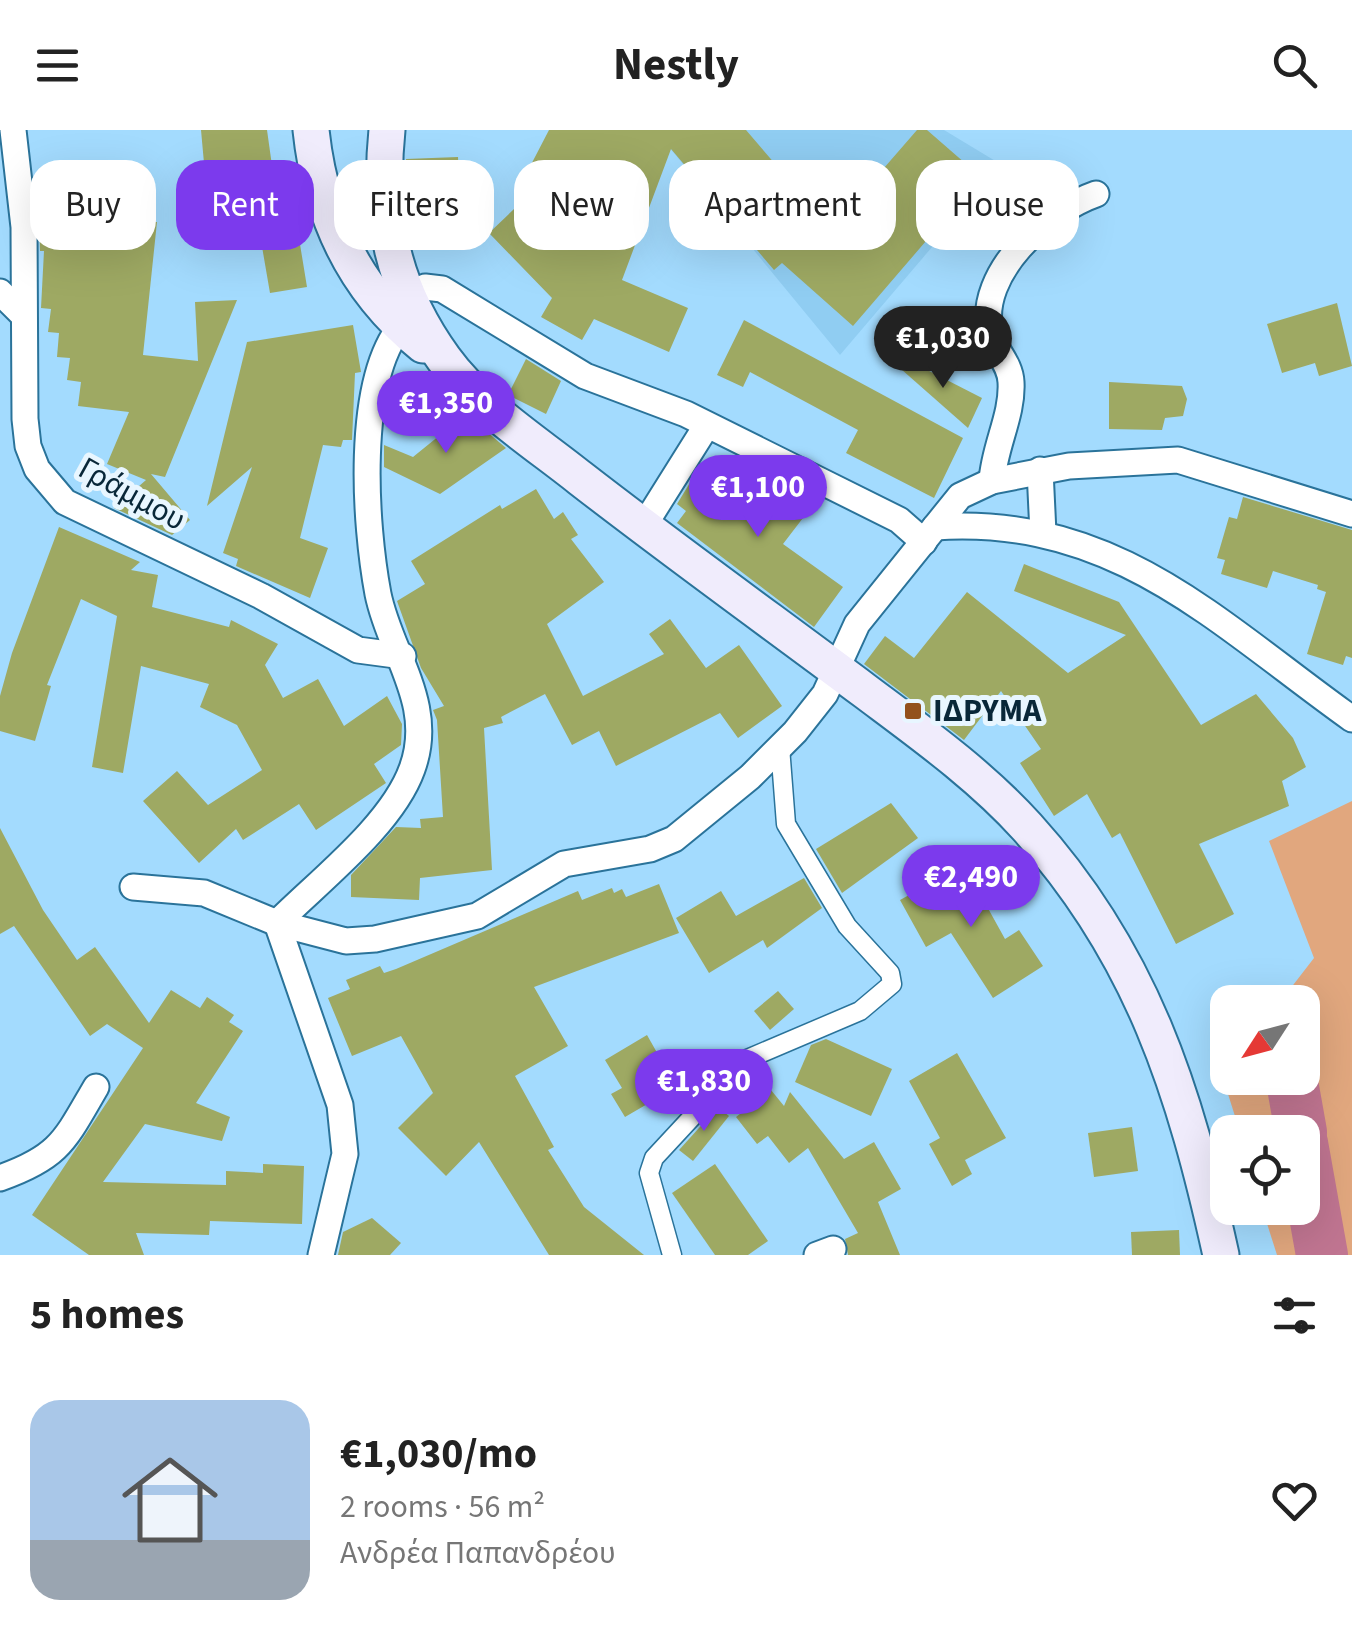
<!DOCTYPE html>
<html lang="en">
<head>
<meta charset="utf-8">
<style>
  body { margin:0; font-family:"Source Sans 3",sans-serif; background:#f2f2f2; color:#222; height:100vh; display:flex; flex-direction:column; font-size:38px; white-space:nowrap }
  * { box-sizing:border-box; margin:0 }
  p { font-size:32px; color:#767676 }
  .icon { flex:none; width:55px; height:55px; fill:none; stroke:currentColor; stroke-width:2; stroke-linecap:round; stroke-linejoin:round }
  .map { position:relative; height:1125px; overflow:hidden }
  .sheet { display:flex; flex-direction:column; background:#fff; flex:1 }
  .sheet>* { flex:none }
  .banner { position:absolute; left:30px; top:30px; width:1292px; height:90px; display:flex; gap:20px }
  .needle { width:65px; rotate:234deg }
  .fabs { position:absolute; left:1210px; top:855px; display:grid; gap:20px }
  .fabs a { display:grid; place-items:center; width:110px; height:110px; border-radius:20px; background:#fff; box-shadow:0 10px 40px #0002; font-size:50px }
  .price { position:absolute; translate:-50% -85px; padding:0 22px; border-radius:35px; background:#7c3aed; color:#fff; font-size:32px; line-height:65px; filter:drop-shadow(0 2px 5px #0008) }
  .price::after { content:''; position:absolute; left:50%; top:60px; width:30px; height:22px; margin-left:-15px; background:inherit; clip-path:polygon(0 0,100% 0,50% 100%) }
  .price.active { background:#222; color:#fff }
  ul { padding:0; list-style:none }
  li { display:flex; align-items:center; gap:30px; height:250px; padding:0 30px }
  li span { display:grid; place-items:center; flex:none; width:280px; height:200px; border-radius:30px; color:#555 }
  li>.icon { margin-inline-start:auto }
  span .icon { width:120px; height:120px; fill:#fffc; stroke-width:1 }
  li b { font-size:42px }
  h2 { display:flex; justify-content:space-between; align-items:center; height:120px; padding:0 30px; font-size:42px }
  .tag { padding:0 35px; border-radius:30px; background:#fff; box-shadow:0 10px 40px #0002; font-size:35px; line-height:90px }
  .tag.active { background:#7c3aed; color:#fff }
  header { display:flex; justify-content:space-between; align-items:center; height:130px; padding:0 30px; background:#fff; font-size:45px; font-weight:700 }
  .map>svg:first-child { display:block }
</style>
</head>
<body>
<header><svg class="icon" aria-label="menu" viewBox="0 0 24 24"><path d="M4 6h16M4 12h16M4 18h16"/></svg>Nestly<svg class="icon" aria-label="search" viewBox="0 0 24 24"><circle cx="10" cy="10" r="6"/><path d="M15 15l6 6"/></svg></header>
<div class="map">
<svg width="1352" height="1125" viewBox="0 0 1352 1125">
  <rect width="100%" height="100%" fill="#a3dbfe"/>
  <polygon fill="#90cdf2" points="655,0 944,0 1002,35 840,225"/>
  <polygon fill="#e1a77e" points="1352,671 1352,1125 1277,1125 1262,1078 1302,1078 1302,1002 1240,1002 1222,945 1227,938 1228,948 1302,948 1302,872 1280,872 1314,828 1269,711"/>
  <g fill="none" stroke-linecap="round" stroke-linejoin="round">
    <g stroke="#c07591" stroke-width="52">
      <polyline points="1293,957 1301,1002"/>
      <polyline points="1302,1013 1322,1125"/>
    </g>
  </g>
  <g fill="#9ea963">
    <polygon points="201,0 267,0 281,100 297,96 307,157 270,163 260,105 279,100 211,110"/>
    <polygon points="549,0 746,0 831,99 917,0 927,0 981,47 853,196 782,133 774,140 671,19 622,150 688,178 669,222 594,189 582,210 541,187 552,168 489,103 535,59 522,52"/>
    <polygon points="458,27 461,104 412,106 406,29"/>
    <polygon points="141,44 146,92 157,92 143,225 198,231 195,172 237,170 165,347 151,344 190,390 172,405 114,378 146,350 107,334 129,282 78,276 81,252 67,250 70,228 57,227 59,203 48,202 51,179 41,178 44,121 40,121 39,82 84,77 81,49"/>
    <polygon points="1337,173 1352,236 1319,246 1315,233 1282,243 1267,194"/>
    <polygon points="744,190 963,308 934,368 846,323 858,300 750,242 743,257 717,245"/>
    <polygon points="353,195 361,242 355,243 352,310 343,310 341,317 323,315 300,408 328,418 310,468 236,436 238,429 223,423 252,337 207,376 247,212"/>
    <polygon points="898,225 982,268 968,298 893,232"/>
    <polygon points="526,229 561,251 546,284 508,265"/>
    <polygon points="1109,252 1182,256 1187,269 1183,286 1165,288 1162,300 1109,299"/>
    <polygon points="466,284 506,318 440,364 384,337 384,315 413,327"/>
    <polygon points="699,338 731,364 750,341 806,384 783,414 843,457 814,497 677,393 686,381 677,374"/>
    <polygon points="536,359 554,389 563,382 578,405 571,409 604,452 547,494 583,566 664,524 649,504 670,489 706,538 739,515 782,576 738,608 720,583 616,636 599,601 572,615 545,564 501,587 503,593 484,598 492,740 420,748 419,770 351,767 351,745 396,697 421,698 420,689 443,687 437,590 433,580 444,576 421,538 397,471 425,454 411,431 500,375 502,379"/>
    <polygon points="1243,367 1352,400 1352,528 1346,526 1343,535 1307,524 1326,462 1317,459 1318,455 1273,441 1267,458 1221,444 1225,430 1217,428 1229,387 1237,389"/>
    <polygon points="59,397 140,432 131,440 158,445 152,477 229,497 231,490 278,514 265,535 283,568 318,549 344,596 387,566 402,594 401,615 374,634 386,653 316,700 299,674 243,710 236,699 199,733 143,671 177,641 208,675 262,640 237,595 200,577 209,554 141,536 123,643 92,637 117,486 81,469 47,555 51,556 35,611 0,601 0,566 12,523"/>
    <polygon points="1024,434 1119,472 1201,595 1256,564 1293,608 1306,637 1282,651 1289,676 1199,714 1234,784 1176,814 1120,703 1112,708 1087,664 1054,686 1020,633 1041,619 1001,561 964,610 864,534 885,506 914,528 967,462 1068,543 1126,505 1014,461"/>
    <polygon points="891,673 918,708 842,763 816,719"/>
    <polygon points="0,698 43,780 77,830 95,817 149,893 171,860 200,878 207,867 234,885 229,892 243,901 196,973 230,987 222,1011 145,994 103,1052 226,1055 226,1041 263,1043 263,1034 304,1036 302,1094 210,1091 209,1105 136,1103 144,1125 89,1125 32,1085 143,918 107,894 90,906 14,796 0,804"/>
    <polygon points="964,735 1005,809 1019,800 1043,836 993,868 951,803 926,817 900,770"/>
    <polygon points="804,748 822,778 767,818 763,810 709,843 676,788 721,761 736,786"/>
    <polygon points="659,754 679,803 534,857 568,916 515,946 554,1017 548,1020 584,1077 644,1125 549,1125 479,1012 446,1046 398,998 433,963 401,906 352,926 328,868 350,859 346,850 380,836 384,843 396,839 578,761 582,770 612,758 614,763 622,759 626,767"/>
    <polygon points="778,861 794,879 770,900 754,881"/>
    <polygon points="647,905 664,935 672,930 685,952 625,987 611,964 622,958 605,930"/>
    <polygon points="826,909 892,939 871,986 795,952 811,915"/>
    <polygon points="957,923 1006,1008 965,1030 972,1044 952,1056 929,1014 940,1008 909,951"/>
    <polygon points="771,960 784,976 790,962 844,1029 874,1012 901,1059 878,1072 900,1125 848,1125 845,1109 858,1103 808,1018 789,1033 768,1006 757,1014 736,987"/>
    <polygon points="718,977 729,986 693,1031 679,1020"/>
    <polygon points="1132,997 1138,1041 1094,1047 1088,1003"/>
    <polygon points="715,1034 768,1111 748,1125 715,1125 672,1063"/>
    <polygon points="372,1088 401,1113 390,1125 338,1125 343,1102"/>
    <polygon points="1179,1100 1180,1125 1132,1125 1131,1102"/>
  </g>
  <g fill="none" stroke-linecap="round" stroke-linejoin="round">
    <g stroke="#2a739a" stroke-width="21">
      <polyline id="pedestrian" points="672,1125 649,1043 654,1028 745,930 860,881 892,854 890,843 847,796 786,694 780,617"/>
    </g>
    <g stroke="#2a739a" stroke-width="29">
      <g id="minor">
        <polyline points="13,0 24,97 25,289 28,316 37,339 65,372 261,466 358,520 403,526"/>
        <polyline points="0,162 22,184"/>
        <polyline points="408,165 425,157 442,159 585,246 686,284 899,390 924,412"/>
        <polyline points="1040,340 1043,403"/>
        <path d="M992 351C994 317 1013 285 1011 252 1010 232 994 221 990 202 977 143 1047 81 1096 64"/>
        <polyline points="643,397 707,295"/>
        <path d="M935 397C1115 385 1216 492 1352 589"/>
        <polyline points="133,757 204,763 277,793 346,811 375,809 477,786 564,734 650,719 674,709 750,647 795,602 825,564 857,494 960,366 992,351 1069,336 1178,330 1352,384"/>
        <path d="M0 1048C60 1027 65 1010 96 957"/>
        <path d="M321 1125 345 1024 340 975 277 793C319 751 392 695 412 639 436 574 390 524 378 464 365 395 355 253 401 196"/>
        <polyline points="817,1125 833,1119"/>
      </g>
    </g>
    <g stroke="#2a739a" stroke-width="39">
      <g id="secondary">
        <path d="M311 0C320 86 355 160 423 215"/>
        <path d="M387 0C378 87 392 157 444 229 478 276 535 312 580 348 674 421 770 490 865 561 921 603 980 645 1027 697 1142 824 1185 961 1221 1125"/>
      </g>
    </g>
    <use href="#pedestrian" stroke="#fff" stroke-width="18"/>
    <use href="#minor" stroke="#fff" stroke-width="25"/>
    <use href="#secondary" stroke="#f0ecfc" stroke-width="35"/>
  </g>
  <rect fill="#93521c" stroke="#e8f6ff" stroke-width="4" x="903" y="571" width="20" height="20" rx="5"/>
  <g text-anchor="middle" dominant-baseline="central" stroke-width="10" stroke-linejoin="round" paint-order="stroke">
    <g font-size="32" fill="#092738" stroke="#e8f6ff">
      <text transform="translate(132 364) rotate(29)">Γράμμου</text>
    </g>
    <g font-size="32" font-weight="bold" fill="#092738" stroke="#e8f6ff" text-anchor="start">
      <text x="933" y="581">ΙΔΡΥΜΑ</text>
    </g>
  </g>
</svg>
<div class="fabs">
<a><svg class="needle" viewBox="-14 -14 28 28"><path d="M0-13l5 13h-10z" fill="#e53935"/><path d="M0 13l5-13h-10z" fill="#767676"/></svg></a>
<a><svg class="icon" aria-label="locate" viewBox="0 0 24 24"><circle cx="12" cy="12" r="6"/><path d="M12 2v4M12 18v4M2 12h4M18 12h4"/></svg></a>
</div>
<b class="price active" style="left:943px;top:261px">€1,030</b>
<b class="price" style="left:446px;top:326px">€1,350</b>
<b class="price" style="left:758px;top:410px">€1,100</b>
<b class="price" style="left:971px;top:800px">€2,490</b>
<b class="price" style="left:704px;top:1004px">€1,830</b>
<div class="banner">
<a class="tag">Buy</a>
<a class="tag active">Rent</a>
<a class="tag">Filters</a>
<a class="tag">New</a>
<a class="tag">Apartment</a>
<a class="tag">House</a>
</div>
</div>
<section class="sheet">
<h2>5 homes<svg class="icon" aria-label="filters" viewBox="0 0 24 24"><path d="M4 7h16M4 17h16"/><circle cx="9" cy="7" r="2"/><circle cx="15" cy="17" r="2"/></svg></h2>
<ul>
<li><span style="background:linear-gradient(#a9c7e8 70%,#9aa5b1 0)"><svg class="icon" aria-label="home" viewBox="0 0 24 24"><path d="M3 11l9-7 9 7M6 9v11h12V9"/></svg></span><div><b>€1,030/mo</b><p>2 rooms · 56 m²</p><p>Ανδρέα Παπανδρέου</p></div><svg class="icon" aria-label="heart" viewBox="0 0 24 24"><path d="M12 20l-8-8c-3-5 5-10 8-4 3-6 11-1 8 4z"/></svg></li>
</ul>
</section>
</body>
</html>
